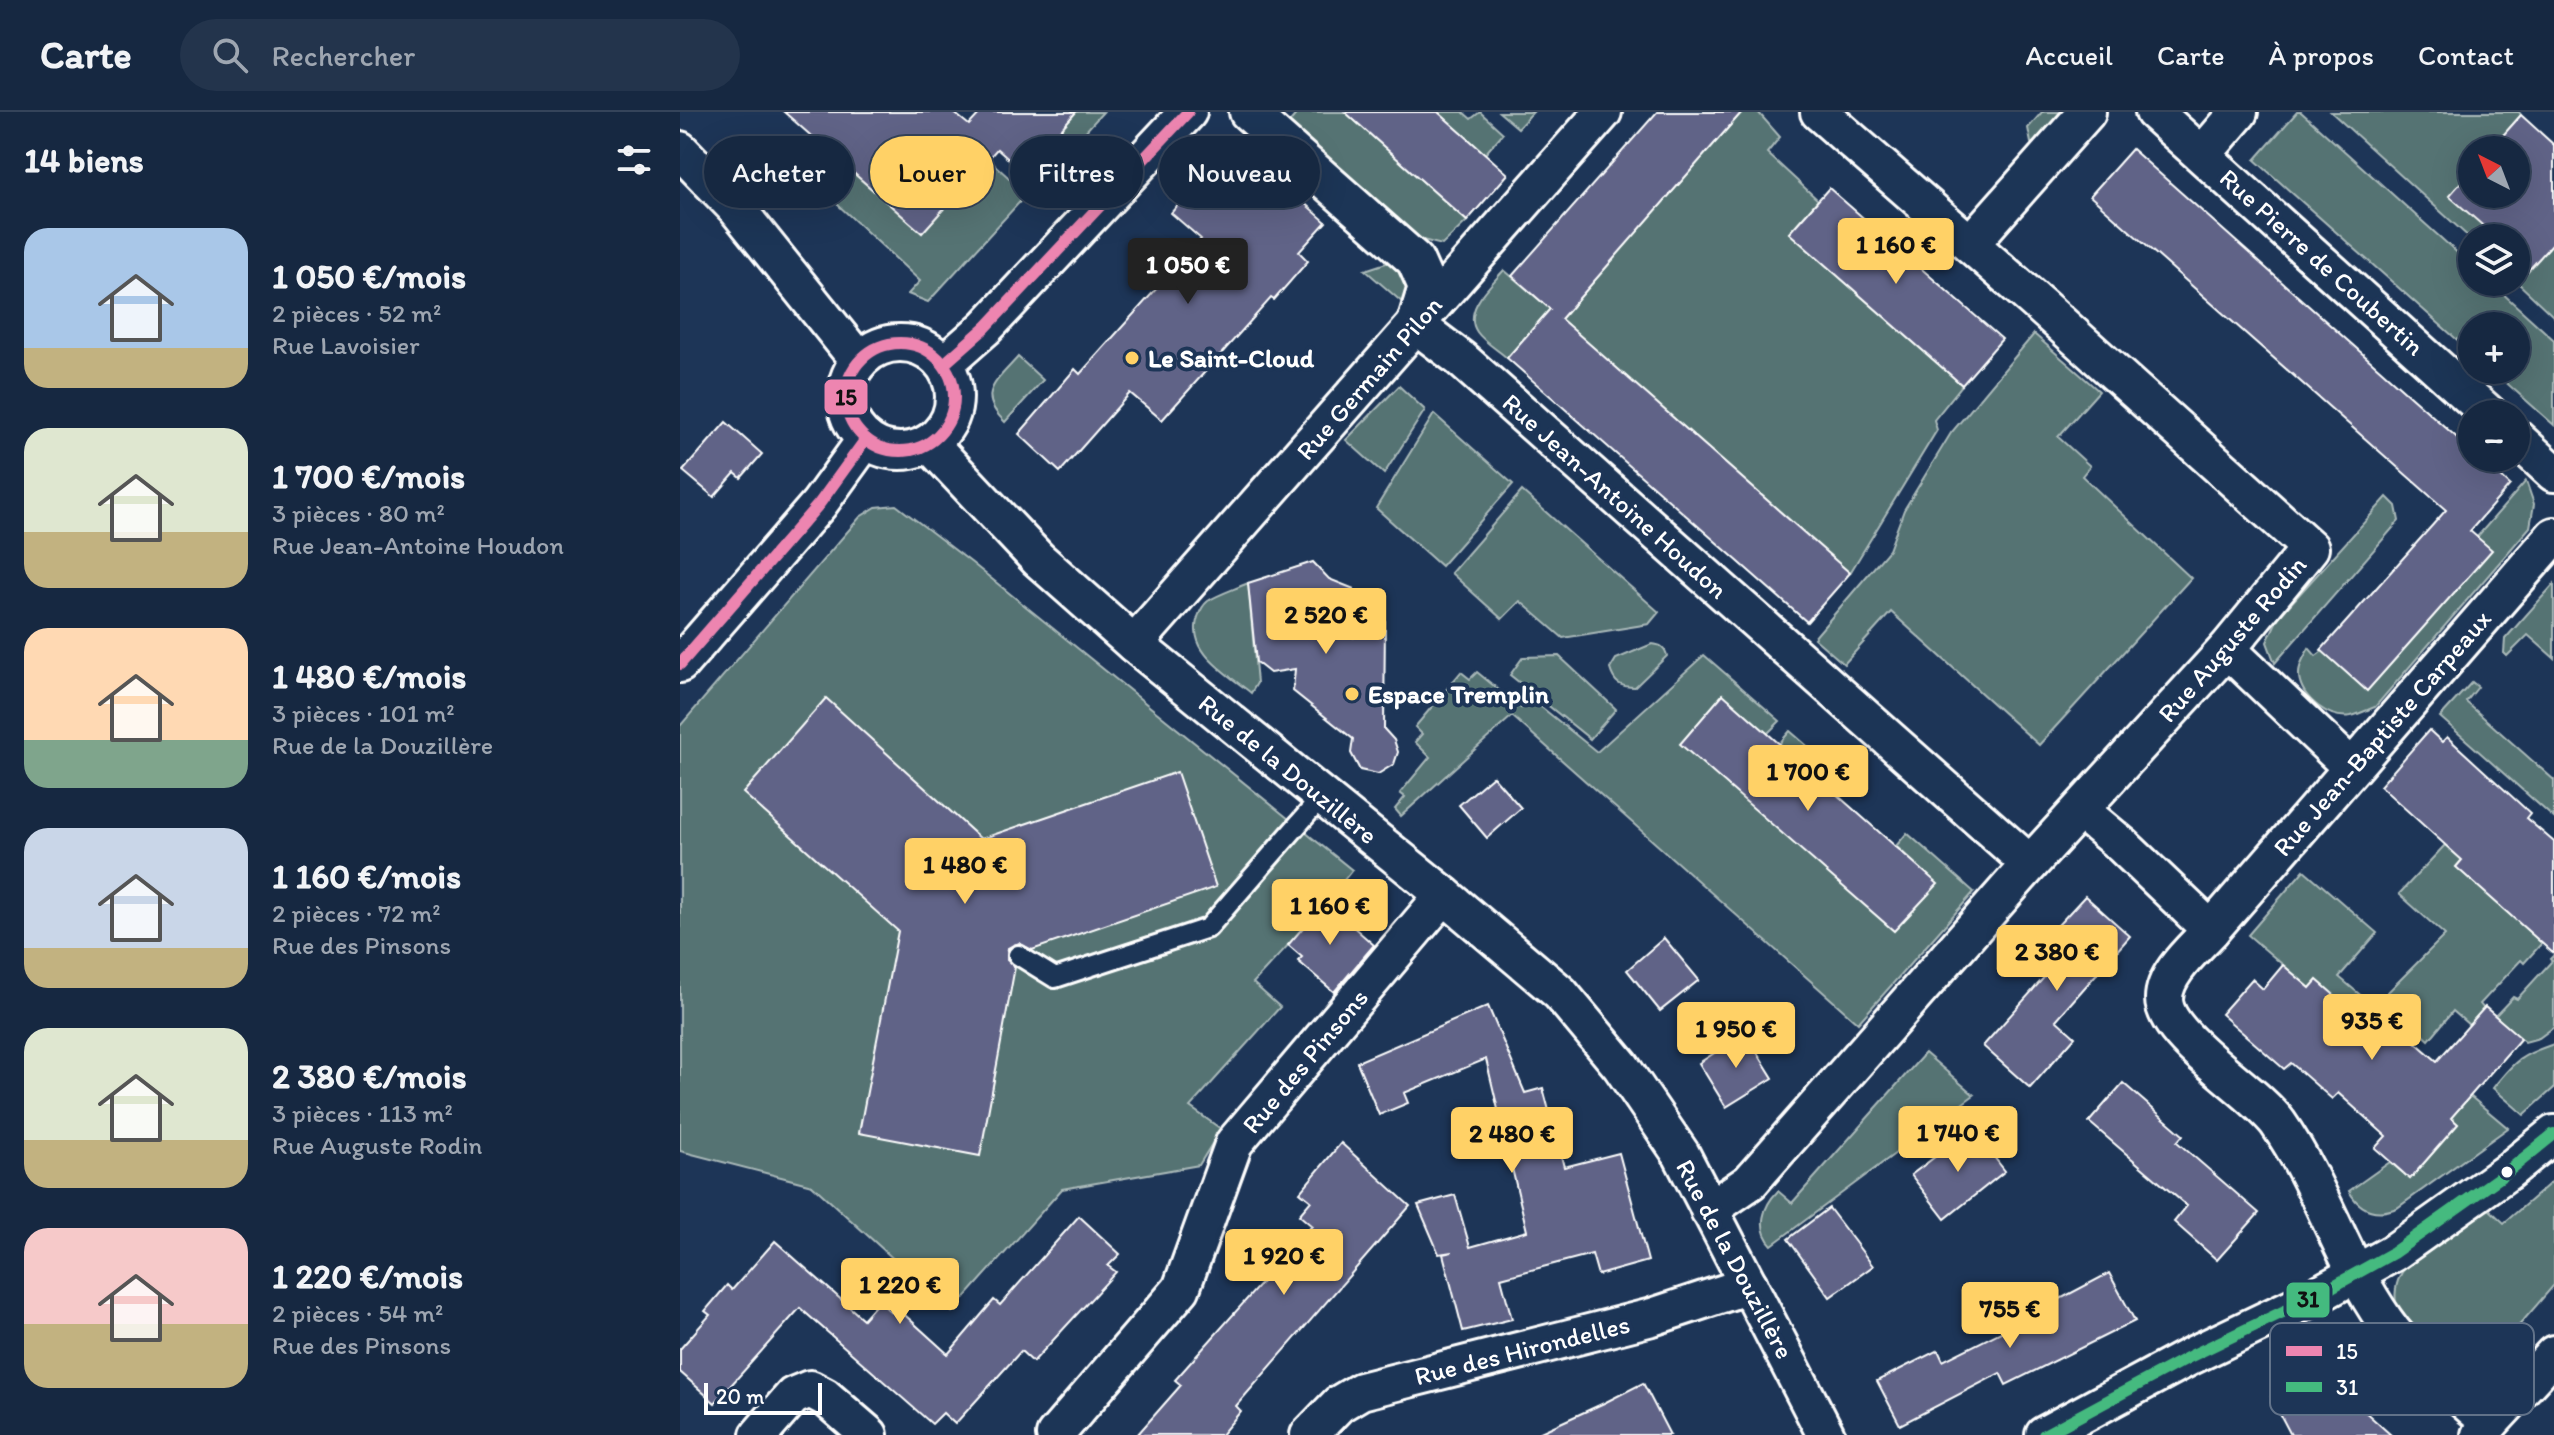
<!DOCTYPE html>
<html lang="fr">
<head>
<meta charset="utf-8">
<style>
  body { margin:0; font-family:Itim,sans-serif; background:#23344c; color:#f1f3f6; height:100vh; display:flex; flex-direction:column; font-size:30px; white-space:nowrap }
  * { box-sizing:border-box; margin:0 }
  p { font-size:26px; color:#9ea6b1 }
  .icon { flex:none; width:44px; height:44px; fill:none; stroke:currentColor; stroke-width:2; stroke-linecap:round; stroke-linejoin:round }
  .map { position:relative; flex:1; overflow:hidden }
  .panel { display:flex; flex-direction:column; background:#162841; width:680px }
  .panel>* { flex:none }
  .top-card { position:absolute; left:24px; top:24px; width:760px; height:72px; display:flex; gap:16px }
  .needle { width:52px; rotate:318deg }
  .controls { position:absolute; left:1778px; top:24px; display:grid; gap:16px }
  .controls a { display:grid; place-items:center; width:72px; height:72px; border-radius:50%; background:#162841; box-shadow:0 8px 32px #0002,0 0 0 2px #35445a; font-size:40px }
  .scale { position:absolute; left:24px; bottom:20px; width:118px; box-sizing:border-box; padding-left:8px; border:4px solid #fff; border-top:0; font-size:22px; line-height:28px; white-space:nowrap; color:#fff; -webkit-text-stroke:6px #1d3557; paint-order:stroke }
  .price { position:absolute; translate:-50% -68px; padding:0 18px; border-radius:8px; background:#ffd166; color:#111; font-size:26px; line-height:52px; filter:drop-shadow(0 2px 4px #0008) }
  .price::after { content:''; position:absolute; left:50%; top:48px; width:24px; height:18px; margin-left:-12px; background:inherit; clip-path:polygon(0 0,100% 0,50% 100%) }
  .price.selected { background:#222; color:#fff }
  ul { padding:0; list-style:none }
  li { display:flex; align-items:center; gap:24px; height:200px; padding:0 24px }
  li span { display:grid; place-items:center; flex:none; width:224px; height:160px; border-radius:24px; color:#555 }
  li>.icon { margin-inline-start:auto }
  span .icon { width:96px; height:96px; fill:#fffc; stroke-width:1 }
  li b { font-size:34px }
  h2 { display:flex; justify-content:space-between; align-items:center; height:96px; padding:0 24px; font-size:34px }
  .chip { padding:0 28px; border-radius:36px; background:#162841; box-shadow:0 8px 32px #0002,0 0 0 2px #35445a; font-size:28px; line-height:72px }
  .chip.selected { background:#ffd166; color:#111 }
  header { display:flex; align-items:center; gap:48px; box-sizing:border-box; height:112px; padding:0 40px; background:#162841; border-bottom:2px solid #35445a }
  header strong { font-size:38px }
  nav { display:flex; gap:44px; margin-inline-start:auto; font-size:28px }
  .search { width:560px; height:72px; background:#23344c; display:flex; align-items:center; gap:20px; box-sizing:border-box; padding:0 28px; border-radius:44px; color:#9ea6b1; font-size:30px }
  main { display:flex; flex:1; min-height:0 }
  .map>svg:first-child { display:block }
</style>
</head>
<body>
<header>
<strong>Carte</strong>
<div class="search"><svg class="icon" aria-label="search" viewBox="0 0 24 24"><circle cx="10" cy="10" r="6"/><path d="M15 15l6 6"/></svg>Rechercher</div>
<nav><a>Accueil</a><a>Carte</a><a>À propos</a><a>Contact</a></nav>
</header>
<main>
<section class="panel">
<h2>14 biens<svg class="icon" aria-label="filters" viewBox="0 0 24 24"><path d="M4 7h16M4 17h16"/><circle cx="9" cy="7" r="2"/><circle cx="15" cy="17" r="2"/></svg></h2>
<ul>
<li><span style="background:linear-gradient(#a9c7e8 75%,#c2b280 0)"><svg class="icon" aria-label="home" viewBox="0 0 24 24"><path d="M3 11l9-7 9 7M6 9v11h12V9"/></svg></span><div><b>1 050 €/mois</b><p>2 pièces · 52 m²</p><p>Rue Lavoisier</p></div></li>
<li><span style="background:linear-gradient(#dfe7d0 65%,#c2b280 0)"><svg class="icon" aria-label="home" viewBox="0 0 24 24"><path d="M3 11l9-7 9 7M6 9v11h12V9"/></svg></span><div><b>1 700 €/mois</b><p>3 pièces · 80 m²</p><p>Rue Jean-Antoine Houdon</p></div></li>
<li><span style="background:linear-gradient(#ffd9b3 70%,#7fa58c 0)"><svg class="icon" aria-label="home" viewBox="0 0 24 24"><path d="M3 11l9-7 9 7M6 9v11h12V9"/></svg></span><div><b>1 480 €/mois</b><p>3 pièces · 101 m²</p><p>Rue de la Douzillère</p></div></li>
<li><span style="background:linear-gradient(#c9d6e8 75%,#c2b280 0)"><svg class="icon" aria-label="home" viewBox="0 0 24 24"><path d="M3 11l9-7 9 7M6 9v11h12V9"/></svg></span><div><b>1 160 €/mois</b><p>2 pièces · 72 m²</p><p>Rue des Pinsons</p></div></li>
<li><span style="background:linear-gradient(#dfe7d0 70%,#c2b280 0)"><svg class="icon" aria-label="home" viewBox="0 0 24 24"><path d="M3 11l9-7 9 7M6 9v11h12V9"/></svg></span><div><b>2 380 €/mois</b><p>3 pièces · 113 m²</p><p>Rue Auguste Rodin</p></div></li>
<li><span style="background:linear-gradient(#f6c9c9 60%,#c2b280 0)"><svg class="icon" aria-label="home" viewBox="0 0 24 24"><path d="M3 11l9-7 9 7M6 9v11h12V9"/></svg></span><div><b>1 220 €/mois</b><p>2 pièces · 54 m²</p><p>Rue des Pinsons</p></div></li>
</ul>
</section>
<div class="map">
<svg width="1874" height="1323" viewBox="0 0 1874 1323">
  <rect width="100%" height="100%" fill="#1d3557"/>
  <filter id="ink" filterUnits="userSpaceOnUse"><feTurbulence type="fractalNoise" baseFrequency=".0125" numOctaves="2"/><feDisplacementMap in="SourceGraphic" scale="16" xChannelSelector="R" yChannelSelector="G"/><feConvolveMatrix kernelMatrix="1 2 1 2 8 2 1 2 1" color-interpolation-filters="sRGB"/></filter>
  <g filter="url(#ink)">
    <g fill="#547373" stroke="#aab9b9" stroke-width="2">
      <polygon points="396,0 423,0 358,72 343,60"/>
      <polygon points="618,0 665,0 787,109 762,133 735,126 607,13"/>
      <polygon points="758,0 783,0 791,7 800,0 823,21 805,42"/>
      <polygon points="819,0 853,0 838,16"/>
      <polygon points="1062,0 1078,0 1100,25 1087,41 1138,88 1109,121 1282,273 1254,308 1257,318 1170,461 881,207"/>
      <polygon points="1362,0 1388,0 1360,38 1351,31 1348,16"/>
      <polygon points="1617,0 1621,0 1792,154 1792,170 1810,170 1874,228 1874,313 1812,258 1836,258 1836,214 1792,214 1792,241 1575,48"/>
      <polygon points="1651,0 1839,0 1841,3 1810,38 1792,38 1792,58 1770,83 1817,126 1792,128"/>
      <polygon points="138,30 242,121 308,47 347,82 248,190 228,182 240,169 116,54"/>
      <polygon points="1874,114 1874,205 1836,169 1836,143 1851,156 1871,133"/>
      <polygon points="712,149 725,155 731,198 685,158"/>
      <path d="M824 158 870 197 827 246C818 238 804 230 797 220 782 198 811 173 824 158Z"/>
      <polygon points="1354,222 1419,279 1378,325 1410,354 1402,364 1511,466 1359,633 1211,500 1164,552 1134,526 1209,438 1224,398 1271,321"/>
      <path d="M338 245 363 268 325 310C295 282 317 269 338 245Z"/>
      <polygon points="719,274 745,298 704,362 666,328"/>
      <polygon points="754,302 833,372 761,454 696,396"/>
      <path d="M1846 369 1854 392 1850 415 1695 595C1687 598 1679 602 1671 604 1650 608 1622 587 1619 565 1618 554 1624 545 1629 536L1636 544 1797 425Z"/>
      <polygon points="842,379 979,500 969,512 883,526 840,489 822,507 771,461"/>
      <polygon points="1707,385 1716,394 1719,409 1595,551 1587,530 1598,506"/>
      <polygon points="216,393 292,451 672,758 637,802 573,871 600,895 510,995 541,1017 519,1053 382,1077 272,1200 132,1073 0,1039 0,614 180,405 196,395"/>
      <path d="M568 471 577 571 571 581C548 562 506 540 518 505 520 499 523 493 528 489 539 482 555 477 568 471Z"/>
      <polygon points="1874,472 1874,546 1848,523 1827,544 1824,541 1825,527"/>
      <path d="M972 532C981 533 985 535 987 544L955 575C940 575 934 571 930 557L936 547Z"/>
      <polygon points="1024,543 1100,609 1087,622 1214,818 1257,772 1216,734 1227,721 1294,780 1178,911 832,604 721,704 715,697 725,685 720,681 750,645 735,630 742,622 735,615 781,560 790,567 797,560 841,596 850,586 917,640"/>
      <polygon points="879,544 936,597 910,627 830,563 843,545"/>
      <polygon points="1792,570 1798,575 1786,590 1874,668 1874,706 1760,605"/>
      <polygon points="1110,619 1170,671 1159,684 1099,632"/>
      <polygon points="1765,733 1782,748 1776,755 1862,831 1844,851 1841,848 1800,892 1804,897 1789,913 1773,899 1749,928 1702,886 1765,823 1719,782"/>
      <polygon points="1624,758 1697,821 1659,865 1704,903 1692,916 1637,869 1630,876 1568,823"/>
      <polygon points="1874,843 1874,915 1859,926 1845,930 1815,904 1833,885 1837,887 1872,849 1870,847"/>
      <path d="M1874 932V976L1844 1003 1813 976C1835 948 1841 943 1874 932Z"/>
      <path d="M1245 941 1294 983 1092 1133C1076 1116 1083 1094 1098 1079L1112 1091Z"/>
      <path d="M1790 984 1828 1016 1717 1096C1696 1104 1680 1099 1669 1079L1710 1050 1730 1067 1778 1012 1771 1005Z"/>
      <path d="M1874 1068V1173L1823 1232 1846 1253C1795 1303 1752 1236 1717 1200 1715 1187 1714 1176 1720 1164 1732 1138 1785 1113 1809 1097L1824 1111Z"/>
    </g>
    <g fill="#606387" stroke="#fff" stroke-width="2">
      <polygon points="104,0 273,0 289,13 301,0 396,0 343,60 317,37 242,121"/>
      <polygon points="665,0 758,0 828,62 787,109"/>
      <polygon points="977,0 1062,0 881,207 1170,461 1127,510 827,246 870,197 832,164"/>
      <polygon points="1841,3 1874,33 1874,130 1836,172 1836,126 1817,126 1769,84 1792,58 1792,82 1836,82 1836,38 1810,38"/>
      <polygon points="1452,37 1792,339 1792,346 1800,346 1830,373 1790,419 1812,438 1687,579 1641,538 1766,398 1410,84"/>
      <polygon points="565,39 646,110 619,140 628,149 594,188 591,186 482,308 450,281 380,360 339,322 395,257 400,262 521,127 491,101 528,58 539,68"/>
      <polygon points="1149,76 1322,227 1282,273 1109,121"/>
      <polygon points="46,310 82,342 61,366 55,361 34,385 3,359"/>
      <polygon points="633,450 649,467 674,477 674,525 705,509 704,617 714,628 718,640 714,652 698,662 680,658 671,641 673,627 613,579 615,557 590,561 576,550 568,471"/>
      <polygon points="1043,582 1258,772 1214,819 1000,632"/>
      <polygon points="146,586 301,727 497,660 536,775 352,838 339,831 328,836 327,848 335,855 300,1044 179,1021 218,819 63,681"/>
      <polygon points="1749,618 1762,630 1767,625 1850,701 1846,706 1874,730 1874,842 1776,755 1782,748 1700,674"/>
      <polygon points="813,664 841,696 807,726 779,693"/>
      <polygon points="1405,784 1450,824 1376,908 1395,925 1350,976 1303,934 1385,842 1367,825"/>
      <polygon points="645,790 694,833 654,880 618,849 622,845 608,833"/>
      <polygon points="984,826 1019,868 980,899 947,858"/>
      <polygon points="1603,853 1630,876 1637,868 1692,916 1704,903 1757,949 1805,895 1841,926 1771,1006 1778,1012 1730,1067 1695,1036 1706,1024 1658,981 1652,987 1611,951 1604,957 1541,902 1572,867 1583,877"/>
      <polygon points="808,894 845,981 863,976 884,1055 939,1041 968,1149 918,1163 912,1142 821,1166 832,1207 783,1219 763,1142 772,1140 759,1142 738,1093 775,1083 790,1135 847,1119 806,947 724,981 728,991 699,1003 677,950"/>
      <polygon points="1065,921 1093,966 1046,995 1019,951"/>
      <polygon points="1443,971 1503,1023 1497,1030 1579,1101 1537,1148 1494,1110 1507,1094 1409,1010"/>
      <polygon points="1292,1017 1325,1059 1265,1107 1231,1063"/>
      <polygon points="661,1031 730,1094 556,1294 561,1299 541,1323 457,1323 501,1273 495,1268 632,1114 619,1103 631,1089 620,1080"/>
      <polygon points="1149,1096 1193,1154 1150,1185 1108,1127"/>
      <polygon points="399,1104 440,1142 428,1154 436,1160 353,1250 341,1239 275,1312 263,1301 252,1312 120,1196 35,1291 0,1260 0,1237 30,1203 25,1199 47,1173 52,1178 95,1129 183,1207 199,1189 211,1200 216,1195 268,1242 314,1188 320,1193"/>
      <polygon points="1429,1161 1455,1209 1326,1273 1320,1261 1220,1313 1197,1269 1258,1238 1263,1249 1379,1191 1378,1188"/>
      <polygon points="1654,1251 1673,1289 1711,1323 1611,1323 1591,1285"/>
      <polygon points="963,1271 990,1323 854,1323 924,1291"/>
    </g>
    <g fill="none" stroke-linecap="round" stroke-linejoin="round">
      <g stroke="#fff" stroke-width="24">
        <polyline id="service" points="338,843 375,866 528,816 642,685"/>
      </g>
      <g stroke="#fff" stroke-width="42">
        <g id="minor">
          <polyline points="568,0 735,148 747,175 736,211"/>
          <polyline points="1474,0 1809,302"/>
          <polyline points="0,38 57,97 179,249"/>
          <polyline points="1523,42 1559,0"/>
          <polyline points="1290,132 1407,0"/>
          <polyline points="736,213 781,247 1350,752"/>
          <circle cx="220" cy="285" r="54"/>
          <polyline points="264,252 306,215 508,0"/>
          <polyline points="1836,326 1874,361"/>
          <polyline points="249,331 358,447 454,532 764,783 880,881 941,954 1001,1042 1146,1323"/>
          <polyline points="454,532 923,0"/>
          <polyline points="1547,537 1671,655"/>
          <polyline points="0,552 139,392 186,327"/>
          <path d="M1400 698 1443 734 1531 818C1515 836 1484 861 1484 887 1484 925 1574 978 1598 1011 1641 1073 1662 1148 1705 1209 1732 1248 1775 1279 1810 1311L1800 1323"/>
          <polyline points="1531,818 1874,424"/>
          <polyline points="1029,1098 1070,1070 1350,752 1547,537 1630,436 1362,195 1139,0"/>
          <polyline points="1810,1311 1874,1242"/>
          <polyline points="79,1323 113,1284 130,1277 145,1285 189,1323"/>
          <polyline points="375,1323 501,1177 554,1031 764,783"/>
          <polyline points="629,1323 659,1292 681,1279 972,1205 1069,1173"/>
          <polyline points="1364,1323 1511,1244 1632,1186 1713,1141 1827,1060 1874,1022"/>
        </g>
      </g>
      <use href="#service" stroke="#1d3557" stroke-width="18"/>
      <use href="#minor" stroke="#1d3557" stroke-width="36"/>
      <g stroke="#1d3557" stroke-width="18">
        <g id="bus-1">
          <circle cx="220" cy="285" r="54"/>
          <polyline points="264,252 306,215 508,0"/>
          <polyline points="0,552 139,392 186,327"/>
        </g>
      </g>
      <g stroke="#1d3557" stroke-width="18">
        <polyline id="bus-2" points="1364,1323 1511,1244 1632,1186 1713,1141 1827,1060 1874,1022"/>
      </g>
      <use href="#bus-1" stroke="#ed85b0" stroke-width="12"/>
      <use href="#bus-2" stroke="#44ba7f" stroke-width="12"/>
    </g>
  </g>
  <g fill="#ffd166" stroke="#1d3557" stroke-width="3">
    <circle cx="452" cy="246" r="8"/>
    <circle cx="672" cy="582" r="8"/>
  </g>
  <circle fill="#fff" stroke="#1d3557" stroke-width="3" cx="1827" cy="1060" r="7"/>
  <g text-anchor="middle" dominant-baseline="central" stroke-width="8" stroke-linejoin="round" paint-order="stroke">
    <g font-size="26" fill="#fff" stroke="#1d3557">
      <text transform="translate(1642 150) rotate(42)">Rue Pierre de Coubertin</text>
      <text transform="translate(689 266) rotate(-49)">Rue Germain Pilon</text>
      <text transform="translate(935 384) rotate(42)">Rue Jean-Antoine Houdon</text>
      <text transform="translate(1552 527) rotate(-49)">Rue Auguste Rodin</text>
      <text transform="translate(1702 621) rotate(-49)">Rue Jean-Baptiste Carpeaux</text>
      <text transform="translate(608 657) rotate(39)">Rue de la Douzillère</text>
      <text transform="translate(625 949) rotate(-50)">Rue des Pinsons</text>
      <text transform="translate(1055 1147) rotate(62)">Rue de la Douzillère</text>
      <text transform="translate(842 1238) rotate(-14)">Rue des Hirondelles</text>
    </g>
    <g font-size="26" font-weight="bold" fill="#fff" stroke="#1d3557" text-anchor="start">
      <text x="468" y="246">Le Saint-Cloud</text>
      <text x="688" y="582">Espace Tremplin</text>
    </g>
  </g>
  <rect x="1590" y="1211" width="264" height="92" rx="12" fill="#1d3557" stroke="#617289" stroke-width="2"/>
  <rect x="1606" y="1234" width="36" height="10" fill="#ed85b0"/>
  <rect x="1606" y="1270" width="36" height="10" fill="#44ba7f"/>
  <g font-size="22" fill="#fff">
    <text x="1656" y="1247">15</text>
    <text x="1656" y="1283">31</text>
  </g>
  <g stroke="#1d3557" stroke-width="3">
    <rect x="143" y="266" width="46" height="38" rx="8" fill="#ed85b0"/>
    <rect x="1605" y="1169" width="46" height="38" rx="8" fill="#44ba7f"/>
  </g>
  <g font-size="22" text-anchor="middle" font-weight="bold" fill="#111">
    <text x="166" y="293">15</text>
    <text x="1628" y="1195">31</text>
  </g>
</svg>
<div class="controls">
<a><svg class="needle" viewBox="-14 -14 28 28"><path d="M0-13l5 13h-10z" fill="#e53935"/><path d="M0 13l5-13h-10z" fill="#9ea6b1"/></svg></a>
<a><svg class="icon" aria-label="layers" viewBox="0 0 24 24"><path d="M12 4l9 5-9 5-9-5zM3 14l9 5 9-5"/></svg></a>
<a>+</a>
<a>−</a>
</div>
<div class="scale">20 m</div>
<b class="price" style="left:1216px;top:174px">1 160 €</b>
<b class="price selected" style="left:508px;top:194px">1 050 €</b>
<b class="price" style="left:646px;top:544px">2 520 €</b>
<b class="price" style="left:1128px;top:701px">1 700 €</b>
<b class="price" style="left:285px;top:794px">1 480 €</b>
<b class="price" style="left:650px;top:835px">1 160 €</b>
<b class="price" style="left:1377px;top:881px">2 380 €</b>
<b class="price" style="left:1692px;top:950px">935 €</b>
<b class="price" style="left:1056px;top:958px">1 950 €</b>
<b class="price" style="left:1278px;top:1062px">1 740 €</b>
<b class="price" style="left:832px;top:1063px">2 480 €</b>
<b class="price" style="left:604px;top:1185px">1 920 €</b>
<b class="price" style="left:220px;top:1214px">1 220 €</b>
<b class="price" style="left:1330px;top:1238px">755 €</b>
<div class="top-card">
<a class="chip">Acheter</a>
<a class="chip selected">Louer</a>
<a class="chip">Filtres</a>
<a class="chip">Nouveau</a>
</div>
</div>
</main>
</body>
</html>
